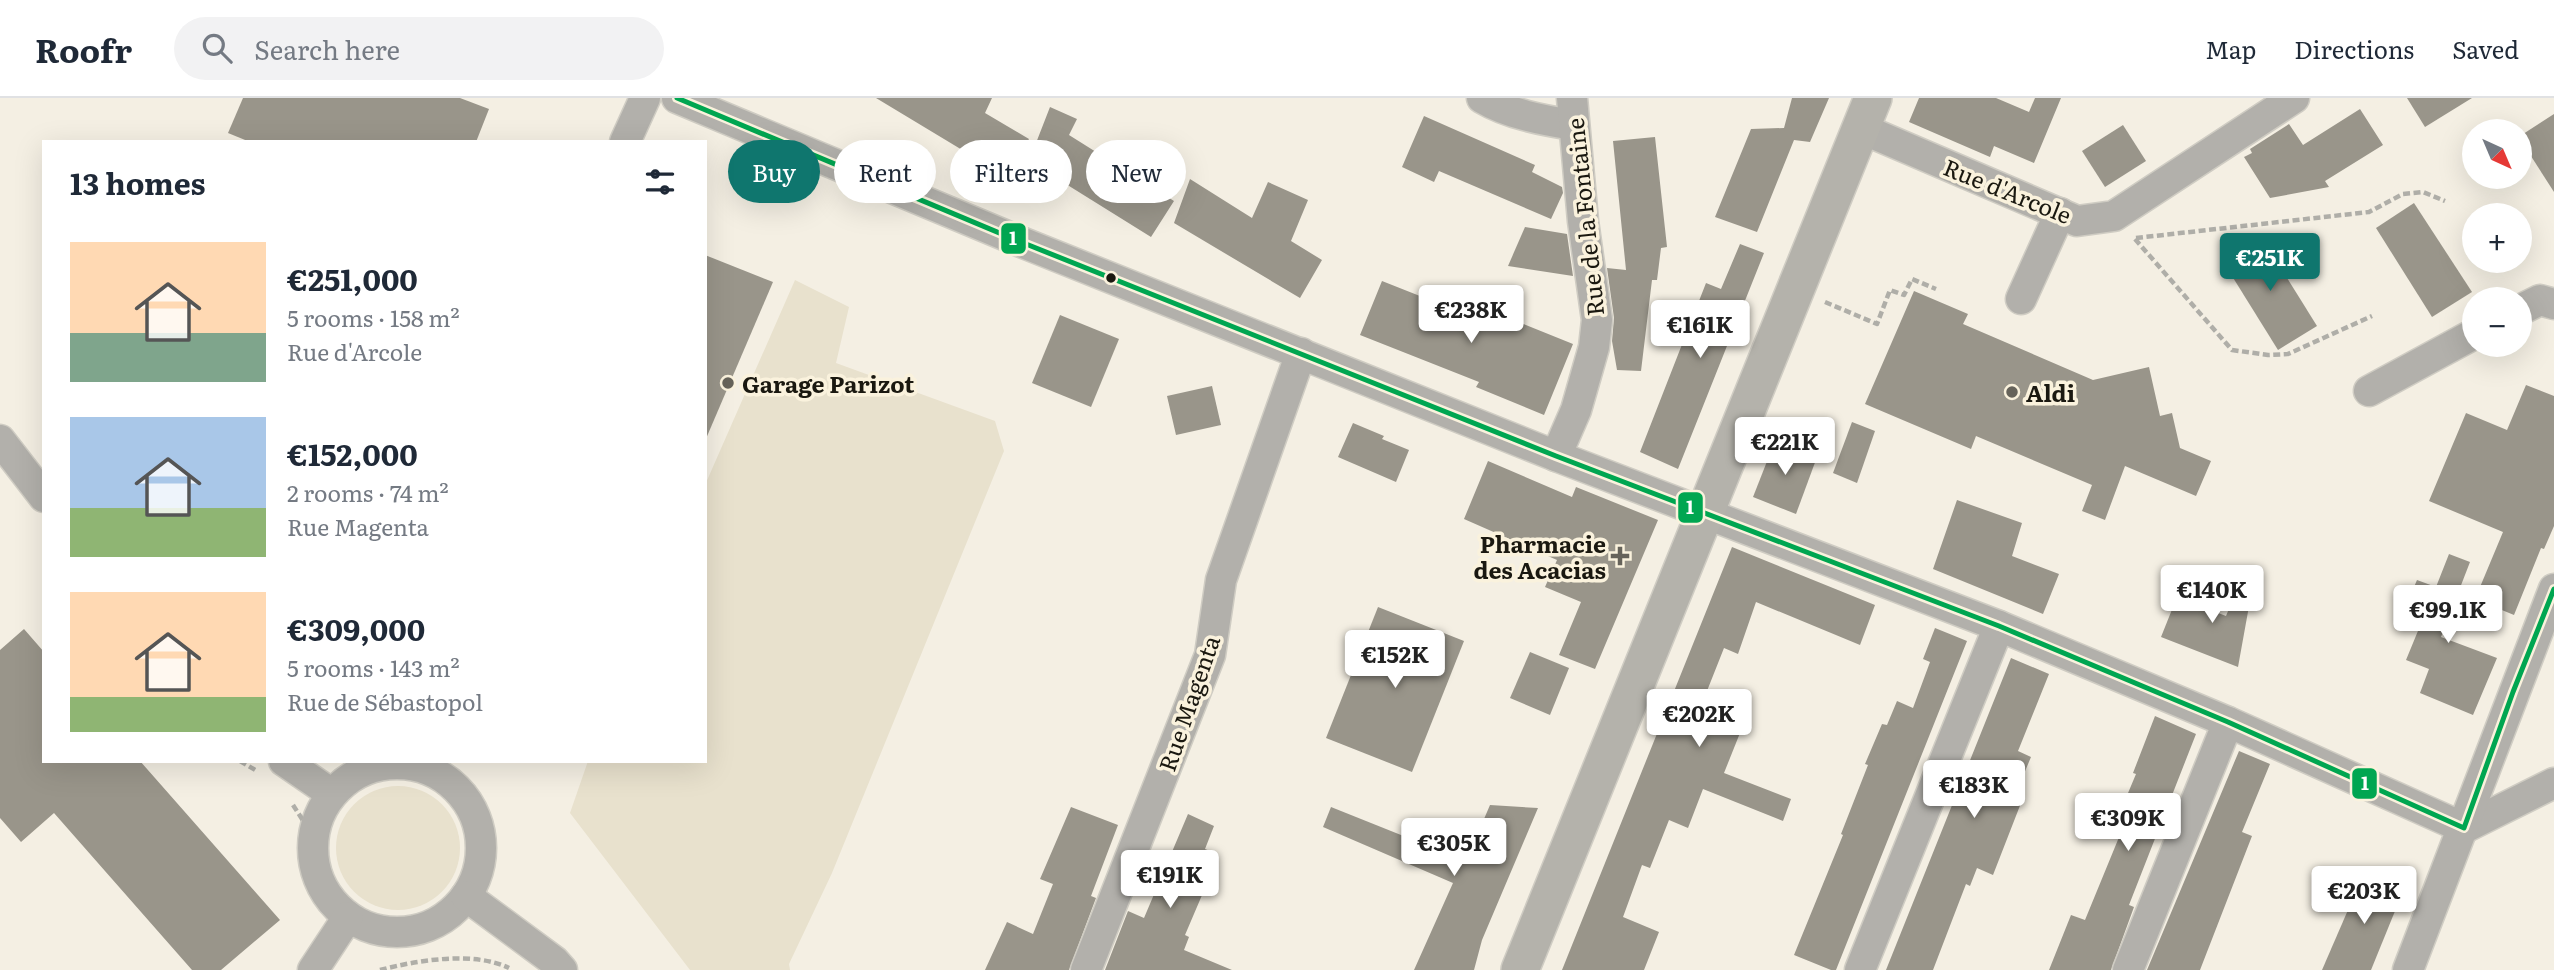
<!DOCTYPE html>
<html lang="en">
<head>
<meta charset="utf-8">
<style>
  body { margin:0; font-family:Literata,serif; background:#f2f2f3; color:#1f2937; height:100vh; display:flex; flex-direction:column; font-size:26px; white-space:nowrap }
  * { box-sizing:border-box; margin:0 }
  p { font-size:23px; color:#747a83 }
  .icon { flex:none; width:38px; height:38px; fill:none; stroke:currentColor; stroke-width:2; stroke-linecap:round; stroke-linejoin:round }
  .map { position:relative; flex:1; overflow:hidden }
  .details { position:absolute; left:42px; top:42px; width:665px; height:623px; display:flex; flex-direction:column; background:#fff; border-radius:0px; box-shadow:0 7px 28px #0002 }
  .details>* { flex:none }
  .banner { position:absolute; left:728px; top:42px; width:665px; height:63px; display:flex; gap:14px }
  .needle { width:46px; rotate:136deg }
  .controls { position:absolute; left:2462px; top:21px; display:grid; gap:14px }
  .controls a { display:grid; place-items:center; width:70px; height:70px; border-radius:50%; background:#fff; box-shadow:0 7px 28px #0002; font-size:35px }
  .price { position:absolute; translate:-50% -60px; padding:0 16px; border-radius:7px; background:#fff; color:#222; font-size:23px; line-height:46px; filter:drop-shadow(0 2px 4px #0008) }
  .price::after { content:''; position:absolute; left:50%; top:42px; width:21px; height:16px; margin-left:-10px; background:inherit; clip-path:polygon(0 0,100% 0,50% 100%) }
  .price.on { background:#0f766e; color:#fff }
  ul { padding:0; list-style:none }
  li { display:flex; align-items:center; gap:21px; height:175px; padding:0 28px }
  li span { display:grid; place-items:center; flex:none; width:196px; height:140px; border-radius:0px; color:#555 }
  li>.icon { margin-inline-start:auto }
  span .icon { width:84px; height:84px; fill:#fffc; stroke-width:1 }
  li b { font-size:30px }
  h2 { display:flex; justify-content:space-between; align-items:center; height:84px; padding:0 28px; font-size:30px }
  .chip { padding:0 24px; border-radius:32px; background:#fff; box-shadow:0 7px 28px #0002; font-size:24px; line-height:63px }
  .chip.on { background:#0f766e; color:#fff }
  header { display:flex; align-items:center; gap:42px; box-sizing:border-box; height:98px; padding:0 35px; background:#fff; border-bottom:2px solid #e0e1e3 }
  header strong { font-size:33px }
  nav { display:flex; gap:38px; margin-inline-start:auto; font-size:24px }
  .search { width:490px; height:63px; background:#f2f2f3; display:flex; align-items:center; gap:18px; box-sizing:border-box; padding:0 24px; border-radius:38px; color:#747a83; font-size:26px }
  .map>svg:first-child { display:block }
</style>
</head>
<body>
<header>
<strong>Roofr</strong>
<div class="search"><svg class="icon" aria-label="search" viewBox="0 0 24 24"><circle cx="10" cy="10" r="6"/><path d="M15 15l6 6"/></svg>Search here</div>
<nav><a>Map</a><a>Directions</a><a>Saved</a></nav>
</header>
<div class="map">
<svg width="2554" height="872" viewBox="0 0 2554 872">
  <rect width="100%" height="100%" fill="#f4efe3"/>
  <g fill="#e8e1cd">
    <polygon points="795,182 849,209 836,265 995,323 1004,353 832,775 789,866 790,872 690,872 570,715 588,663 705,663 705,387"/>
    <circle cx="398" cy="750" r="62"/>
  </g>
  <g fill="#99958a">
    <polygon points="243,0 460,0 489,11 476,44 250,44 228,35"/>
    <polygon points="876,0 992,0 985,15 1029,41 1007,79"/>
    <polygon points="1792,0 1829,0 1810,44 1794,42 1757,134 1715,119 1751,31 1784,30"/>
    <polygon points="1919,0 1996,0 2029,14 2035,0 2061,0 2034,65 1994,48 1990,59 1909,24"/>
    <polygon points="2407,0 2472,0 2425,29"/>
    <polygon points="1050,9 1077,21 1069,37 1174,103 1151,139 1029,63"/>
    <polygon points="2360,11 2383,47 2325,83 2329,89 2270,100 2244,59 2252,55 2250,51 2289,26 2303,47"/>
    <polygon points="2554,16 2554,94 2520,41 2520,38"/>
    <polygon points="1424,18 1535,67 1532,74 1562,89 1563,95 1551,121 1439,73 1434,84 1402,69"/>
    <polygon points="2123,27 2146,63 2105,89 2082,53"/>
    <polygon points="1655,39 1667,149 1661,150 1657,182 1652,182 1641,273 1617,272 1612,243 1614,220 1607,170 1626,172 1613,43"/>
    <polygon points="1190,81 1252,120 1268,84 1308,102 1291,143 1322,162 1300,200 1174,125"/>
    <polygon points="2414,105 2472,194 2432,219 2376,130"/>
    <polygon points="1525,129 1567,136 1573,178 1508,168"/>
    <polygon points="2261,138 2317,228 2278,252 2222,162"/>
    <polygon points="1740,146 1764,155 1678,371 1640,354 1706,185 1721,191"/>
    <polygon points="705,157 773,184 705,343"/>
    <polygon points="1382,183 1430,202 1433,197 1487,218 1489,212 1573,246 1544,317 1476,289 1479,284 1360,237"/>
    <polygon points="1914,193 1968,216 1963,226 2093,282 2149,269 2160,318 2172,315 2180,350 2211,363 2196,398 2125,368 2105,422 2082,413 2092,387 1976,338 1971,351 1865,306"/>
    <polygon points="1060,217 1119,241 1091,309 1032,285"/>
    <polygon points="2526,287 2554,298 2554,428 2544,451 2541,450 2514,517 2475,501 2503,434 2429,403 2466,315 2507,332"/>
    <polygon points="1212,288 1221,327 1176,337 1167,298"/>
    <polygon points="1852,324 1875,333 1857,385 1833,375"/>
    <polygon points="1353,325 1384,338 1382,341 1409,352 1396,384 1338,359"/>
    <polygon points="1775,343 1817,359 1796,416 1753,399"/>
    <polygon points="1488,363 1572,399 1576,389 1658,422 1595,571 1559,557 1581,504 1545,489 1557,462 1464,421"/>
    <polygon points="1957,402 2022,425 2012,458 2059,476 2043,516 1933,471"/>
    <polygon points="1732,449 1875,507 1860,547 1756,504 1738,556 1724,550 1705,598 1748,615 1724,675 1791,701 1783,723 1703,691 1688,730 1669,722 1650,770 1642,767 1623,819 1659,834 1644,872 1562,872"/>
    <polygon points="2449,456 2470,464 2441,539 2497,560 2473,617 2420,595 2429,571 2406,562 2427,511 2408,503 2417,482 2436,489"/>
    <polygon points="2245,472 2255,475 2238,569 2161,539 2177,499 2226,518"/>
    <polygon points="1378,509 1464,543 1412,674 1326,640"/>
    <polygon points="1935,530 1967,543 1836,872 1831,872 1794,857 1843,737 1841,736 1868,667 1865,666 1882,626 1887,627 1897,603 1913,610 1930,564 1923,561"/>
    <polygon points="24,531 44,554 44,663 140,663 280,822 221,872 192,872 54,715 21,744 0,720 0,552"/>
    <polygon points="1530,554 1569,570 1550,617 1510,600"/>
    <polygon points="2011,560 2049,576 2018,653 2031,659 2013,702 2021,705 1993,777 1977,770 1970,788 1966,786 1933,872 1886,872"/>
    <polygon points="2155,618 2196,636 2129,807 2134,809 2111,872 2049,872 2071,817 2085,822 2131,710 2123,707 2136,676 2133,675"/>
    <polygon points="2239,653 2270,666 2242,734 2252,738 2200,872 2147,872"/>
    <polygon points="1490,707 1538,710 1482,842 1474,872 1414,872 1453,785 1323,729 1331,709 1466,763"/>
    <polygon points="1071,709 1118,727 1091,798 1096,800 1069,872 985,872 1007,824 1033,836 1053,786 1040,781"/>
    <polygon points="1188,716 1214,728 1205,751 1215,755 1209,768 1214,769 1185,837 1189,839 1184,852 1232,872 1105,872 1128,813 1144,820"/>
    <polygon points="2364,775 2404,791 2371,872 2322,872"/>
  </g>
  <g fill="none" stroke-linecap="round" stroke-linejoin="round">
    <g stroke="#cfccc3" stroke-width="33">
      <g id="minor">
        <polyline points="677,0 1021,144 1556,358 1999,528 2228,624 2464,730 2554,685"/>
        <path d="M1482 0C1509 16 1542 22 1573 27"/>
        <polyline points="1860,30 2077,123 2114,118 2294,0"/>
        <polyline points="625,44 645,0"/>
        <polyline points="2021,201 2060,115"/>
        <polyline points="2520,212 2540,202 2554,206"/>
        <polyline points="2369,293 2474,236"/>
        <polyline points="0,342 44,399"/>
        <polyline points="1556,358 1576,312 1594,249 1597,222 1583,123 1572,0"/>
        <polyline points="284,663 332,696"/>
        <circle cx="397" cy="750" r="84"/>
        <polyline points="466,798 554,863 562,872"/>
        <polyline points="313,872 348,819"/>
        <polyline points="1086,872 1210,557 1221,482 1301,255"/>
        <polyline points="1860,872 1999,528"/>
        <polyline points="2128,872 2228,624"/>
        <polyline points="2408,872 2554,491"/>
      </g>
    </g>
    <g stroke="#cfccc3" stroke-width="40">
      <polyline id="major" points="1520,872 1873,0"/>
    </g>
    <g stroke="#afaea8" stroke-width="4.5" stroke-dasharray="7 3.5" stroke-linecap="butt">
      <polyline points="2136,140 2369,114 2403,96 2423,94 2445,103"/>
      <polyline points="2135,141 2232,252 2268,257 2288,256 2372,218"/>
      <polyline points="1825,204 1877,226 1890,192 1904,197 1912,181 1936,191"/>
      <polyline points="240,663 257,673"/>
      <polyline points="293,707 313,738"/>
      <path d="M380 872C418 862 474 853 509 870"/>
    </g>
    <use href="#minor" stroke="#b2b0ab" stroke-width="30"/>
    <use href="#major" stroke="#b4b2ab" stroke-width="37"/>
    <g stroke="#faf2dd" stroke-width="10">
      <polyline id="bus-1" points="677,0 1021,144 1556,358 1999,528 2228,624 2464,730 2513,594 2554,491"/>
    </g>
    <use href="#bus-1" stroke="#00a651" stroke-width="5"/>
  </g>
  <circle fill="#1a1810" stroke="#faf2dd" stroke-width="2.5" cx="1111" cy="180" r="6"/>
  <g fill="#66635a" stroke="#faf2dd" stroke-width="2.5">
    <circle cx="728" cy="285" r="7"/>
    <circle cx="2012" cy="294" r="7"/>
    <path d="M1616.5 447.5h7v7h7v7h-7v7h-7v-7h-7v-7h7z"/>
  </g>
  <g text-anchor="middle" dominant-baseline="central" stroke-width="7" stroke-linejoin="round" paint-order="stroke">
    <g font-size="23" fill="#1a1810" stroke="#faf2dd">
      <text transform="translate(2008 92) rotate(22)">Rue d'Arcole</text>
      <text transform="translate(1584 119) rotate(-96)">Rue de la Fontaine</text>
      <text transform="translate(1188 605) rotate(-71)">Rue Magenta</text>
    </g>
    <g font-size="23" font-weight="bold" fill="#1a1810" stroke="#faf2dd" text-anchor="start">
      <text x="742" y="285">Garage Parizot</text>
      <text x="2026" y="294">Aldi</text>
      <text x="1606" y="445" text-anchor="end">Pharmacie<tspan x="1606" dy="26">des Acacias</tspan></text>
    </g>
  </g>
  <g stroke="#faf2dd" stroke-width="2.5">
    <rect x="1000" y="124" width="27" height="33" rx="7" fill="#00a651"/>
    <rect x="1677" y="393" width="27" height="33" rx="7" fill="#00a651"/>
    <rect x="2351" y="669" width="27" height="33" rx="7" fill="#00a651"/>
  </g>
  <g font-size="19" text-anchor="middle" font-weight="bold" fill="#fff">
    <text x="1013" y="147">1</text>
    <text x="1690" y="416">1</text>
    <text x="2365" y="692">1</text>
  </g>
</svg>
<div class="controls">
<a><svg class="needle" viewBox="-14 -14 28 28"><path d="M0-13l5 13h-10z" fill="#e53935"/><path d="M0 13l5-13h-10z" fill="#747a83"/></svg></a>
<a>+</a>
<a>−</a>
</div>
<b class="price on" style="left:2270px;top:195px">€251K</b>
<b class="price" style="left:1471px;top:247px">€238K</b>
<b class="price" style="left:1700px;top:262px">€161K</b>
<b class="price" style="left:1785px;top:379px">€221K</b>
<b class="price" style="left:2212px;top:527px">€140K</b>
<b class="price" style="left:2448px;top:547px">€99.1K</b>
<b class="price" style="left:1395px;top:592px">€152K</b>
<b class="price" style="left:1699px;top:651px">€202K</b>
<b class="price" style="left:1974px;top:722px">€183K</b>
<b class="price" style="left:2128px;top:755px">€309K</b>
<b class="price" style="left:1454px;top:780px">€305K</b>
<b class="price" style="left:1170px;top:812px">€191K</b>
<b class="price" style="left:2364px;top:828px">€203K</b>
<div class="banner">
<a class="chip on">Buy</a>
<a class="chip">Rent</a>
<a class="chip">Filters</a>
<a class="chip">New</a>
</div>
<section class="details">
<h2>13 homes<svg class="icon" aria-label="filters" viewBox="0 0 24 24"><path d="M4 7h16M4 17h16"/><circle cx="9" cy="7" r="2"/><circle cx="15" cy="17" r="2"/></svg></h2>
<ul>
<li><span style="background:linear-gradient(#ffd9b3 65%,#7fa58c 0)"><svg class="icon" aria-label="home" viewBox="0 0 24 24"><path d="M3 11l9-7 9 7M6 9v11h12V9"/></svg></span><div><b>€251,000</b><p>5 rooms · 158 m²</p><p>Rue d'Arcole</p></div></li>
<li><span style="background:linear-gradient(#a9c7e8 65%,#8fb573 0)"><svg class="icon" aria-label="home" viewBox="0 0 24 24"><path d="M3 11l9-7 9 7M6 9v11h12V9"/></svg></span><div><b>€152,000</b><p>2 rooms · 74 m²</p><p>Rue Magenta</p></div></li>
<li><span style="background:linear-gradient(#ffd9b3 75%,#8fb573 0)"><svg class="icon" aria-label="home" viewBox="0 0 24 24"><path d="M3 11l9-7 9 7M6 9v11h12V9"/></svg></span><div><b>€309,000</b><p>5 rooms · 143 m²</p><p>Rue de Sébastopol</p></div></li>
</ul>
</section>
</div>
</body>
</html>
